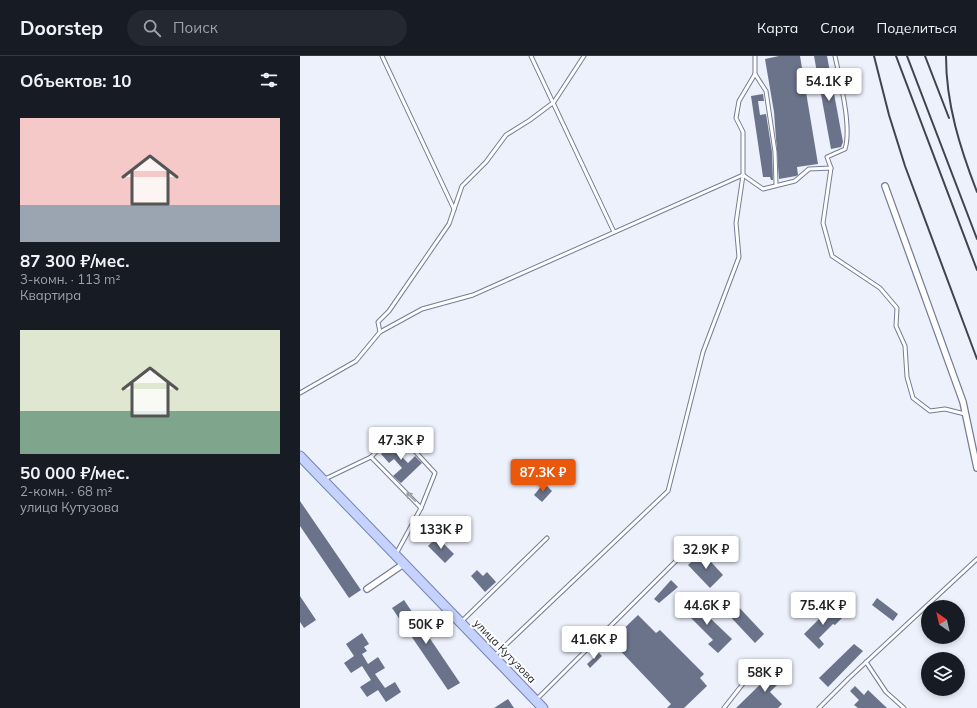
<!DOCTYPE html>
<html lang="ru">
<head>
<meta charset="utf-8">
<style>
  body { margin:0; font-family:Mulish,sans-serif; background:#242831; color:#f1f3f6; height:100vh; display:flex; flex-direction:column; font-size:15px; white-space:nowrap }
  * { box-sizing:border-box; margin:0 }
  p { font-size:13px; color:#9ea1a6 }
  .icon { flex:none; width:22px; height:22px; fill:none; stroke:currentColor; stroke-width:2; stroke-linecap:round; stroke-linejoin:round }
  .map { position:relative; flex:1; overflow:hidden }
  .sheet { display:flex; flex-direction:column; background:#171b24; width:300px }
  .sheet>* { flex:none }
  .needle { width:26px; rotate:326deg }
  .buttons { position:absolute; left:621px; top:544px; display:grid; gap:8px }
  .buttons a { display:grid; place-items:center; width:44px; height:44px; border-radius:50%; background:#171b24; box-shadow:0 2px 6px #0003; font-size:20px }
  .price { position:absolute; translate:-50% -34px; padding:0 9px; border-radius:4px; background:#fff; color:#222; font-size:13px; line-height:26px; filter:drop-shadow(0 1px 2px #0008) }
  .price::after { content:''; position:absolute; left:50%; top:24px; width:12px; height:9px; margin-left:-6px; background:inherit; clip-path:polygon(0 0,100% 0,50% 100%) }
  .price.selected { background:#ea580c; color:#fff }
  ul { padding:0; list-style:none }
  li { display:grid; align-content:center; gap:8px; height:212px; padding:0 20px }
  li span { display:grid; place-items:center; height:124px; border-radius:0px; color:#555 }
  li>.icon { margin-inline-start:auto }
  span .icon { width:72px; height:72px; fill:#fffc; stroke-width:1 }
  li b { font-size:17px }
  h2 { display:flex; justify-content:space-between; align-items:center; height:48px; padding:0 20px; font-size:17px }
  header { display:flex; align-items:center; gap:24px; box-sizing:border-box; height:56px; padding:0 20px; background:#171b24; border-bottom:1px solid #363941 }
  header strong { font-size:19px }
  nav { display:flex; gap:22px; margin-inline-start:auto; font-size:14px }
  .search { width:280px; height:36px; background:#242831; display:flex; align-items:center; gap:10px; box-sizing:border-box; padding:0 14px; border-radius:22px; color:#9ea1a6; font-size:15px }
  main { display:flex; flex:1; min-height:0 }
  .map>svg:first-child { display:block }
</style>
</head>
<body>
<header>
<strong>Doorstep</strong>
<div class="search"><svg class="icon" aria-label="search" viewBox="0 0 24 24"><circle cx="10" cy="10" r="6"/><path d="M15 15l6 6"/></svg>Поиск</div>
<nav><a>Карта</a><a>Слои</a><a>Поделиться</a></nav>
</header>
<main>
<section class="sheet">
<h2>Объектов: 10<svg class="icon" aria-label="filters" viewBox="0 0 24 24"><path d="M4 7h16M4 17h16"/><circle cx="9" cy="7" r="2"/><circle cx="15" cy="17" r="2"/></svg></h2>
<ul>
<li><span style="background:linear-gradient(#f6c9c9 70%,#9aa5b1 0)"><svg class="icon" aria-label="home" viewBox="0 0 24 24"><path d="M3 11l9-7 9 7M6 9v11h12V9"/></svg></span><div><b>87 300 ₽/мес.</b><p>3-комн. · 113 m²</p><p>Квартира</p></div></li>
<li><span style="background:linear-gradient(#dfe7d0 65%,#7fa58c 0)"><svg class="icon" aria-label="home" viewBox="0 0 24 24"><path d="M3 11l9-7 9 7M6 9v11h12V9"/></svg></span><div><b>50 000 ₽/мес.</b><p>2-комн. · 68 m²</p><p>улица Кутузова</p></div></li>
</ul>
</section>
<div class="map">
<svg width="677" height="652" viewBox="0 0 677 652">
  <rect width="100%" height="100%" fill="#edf1fc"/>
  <g fill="#6a738a">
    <polygon points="479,0 500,0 518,108 497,111 498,119 496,120 479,123 474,56 465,3"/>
    <polygon points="514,0 527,0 543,86 541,91 531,93"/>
    <polygon points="463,38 464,45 458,45 460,59 466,58 472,96 473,124 471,124 470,121 463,121 451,40"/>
    <polygon points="97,383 105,392 99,398 108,407 115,400 122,407 101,427 93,420 102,412 94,403 89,407 81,398"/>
    <polygon points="244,427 252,435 242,446 234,439"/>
    <polygon points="0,445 61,534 49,542 0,470"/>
    <polygon points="137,481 154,498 145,507 128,490"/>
    <polygon points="402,496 423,519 410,532 388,509"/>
    <polygon points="177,514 183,520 187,516 196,526 185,536 171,520"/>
    <polygon points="371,524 378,531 359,547 354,543"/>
    <polygon points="0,540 16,564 4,572 0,566"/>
    <polygon points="577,542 598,558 593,565 572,549"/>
    <polygon points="390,543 432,583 418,597 408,588 413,584 381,552"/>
    <polygon points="104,544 160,627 148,634 92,552"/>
    <polygon points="434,546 464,578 455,587 425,555"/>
    <polygon points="532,550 543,561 535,569 533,568 519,582 524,588 519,593 504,578"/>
    <polygon points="338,559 356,577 360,574 404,618 400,622 407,630 384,652 367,652 371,648 311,585"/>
    <polygon points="62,577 69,588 64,591 67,595 62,598 68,608 78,601 85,612 75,618 85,632 95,626 101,636 86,646 78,634 67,641 60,631 71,624 62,610 51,617 44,607 54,600 46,588"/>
    <polygon points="554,588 563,595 528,631 519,622"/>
    <polygon points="299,597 302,600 290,612 287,608"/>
    <polygon points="479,610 487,619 470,636 482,648 478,652 436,652"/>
    <polygon points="555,630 564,639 568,634 587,652 558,652 554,649 559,644 550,635"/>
    <polygon points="208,643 214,652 194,652"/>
  </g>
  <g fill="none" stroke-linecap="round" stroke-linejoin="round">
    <g stroke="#747d95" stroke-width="5">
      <g id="lane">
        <polyline points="82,0 154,153"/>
        <polyline points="231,0 314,176"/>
        <polyline points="455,0 455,18 466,35 475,96 476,128"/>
        <path d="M531 112 527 101 545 93C552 71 540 24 535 0"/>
        <polyline points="80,276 78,266 89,255 149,168 162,130 186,106 206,79 230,64 254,46 284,0"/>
        <polyline points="0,337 56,305 80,276 122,253 173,239 443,119 463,133 495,125 509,113 531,112 523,167 532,200 580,232 597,252 596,270 605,290 607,321 613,342 630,355 645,353 665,358"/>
        <polyline points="71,401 94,378 100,379 135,417 121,452"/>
        <polyline points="25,423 71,401 121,452 96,498"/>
        <polyline points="161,566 247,482"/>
        <polyline points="194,600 368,435 403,296 439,201 436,167 443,119 443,76 436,62 439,45 455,18"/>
        <polyline points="566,606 586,636 604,652"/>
        <polyline points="237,643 396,485"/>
        <polyline points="424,652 460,606"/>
        <polyline points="519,652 549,622 677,503"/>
      </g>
    </g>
    <g stroke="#747d95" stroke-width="8">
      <g id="street">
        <polyline points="585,130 663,346 677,412"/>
        <polyline points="67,533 105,507"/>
      </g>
    </g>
    <g stroke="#7383b5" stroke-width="11">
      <polyline id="primary" points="0,400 243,652"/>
    </g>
    <use href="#lane" stroke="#fff" stroke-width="3"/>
    <use href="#street" stroke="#fff" stroke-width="5.5"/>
    <use href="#primary" stroke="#c4d2fd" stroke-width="9"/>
    <g stroke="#41444e" stroke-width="2">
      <polyline points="574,0 589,59 605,110 677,303"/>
      <polyline points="596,0 677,214"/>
      <polyline points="607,0 677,183"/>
      <polyline points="625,0 649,62"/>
      <path d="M646 0C646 48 660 92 677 136"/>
    </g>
  </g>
  <defs><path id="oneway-shaft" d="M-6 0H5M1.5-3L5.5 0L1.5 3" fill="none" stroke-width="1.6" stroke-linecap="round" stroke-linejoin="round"/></defs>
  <use stroke="#9d9fa3" href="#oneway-shaft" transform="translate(111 441) rotate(-135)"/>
  <g text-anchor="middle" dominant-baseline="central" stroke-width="4" stroke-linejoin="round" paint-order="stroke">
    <g font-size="11" fill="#262933" stroke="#fefefe">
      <text transform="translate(205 595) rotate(46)">улица Кутузова</text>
    </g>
  </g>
</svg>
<div class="buttons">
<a><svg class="needle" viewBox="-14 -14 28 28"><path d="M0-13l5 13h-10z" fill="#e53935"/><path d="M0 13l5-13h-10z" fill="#9ea1a6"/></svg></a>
<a><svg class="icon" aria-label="layers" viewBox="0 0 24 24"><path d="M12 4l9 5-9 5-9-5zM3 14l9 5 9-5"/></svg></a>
</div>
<b class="price" style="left:529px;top:46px">54.1K ₽</b>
<b class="price" style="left:101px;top:405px">47.3K ₽</b>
<b class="price selected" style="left:243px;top:437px">87.3K ₽</b>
<b class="price" style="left:141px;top:494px">133K ₽</b>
<b class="price" style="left:406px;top:514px">32.9K ₽</b>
<b class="price" style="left:407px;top:570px">44.6K ₽</b>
<b class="price" style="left:523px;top:570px">75.4K ₽</b>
<b class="price" style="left:126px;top:589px">50K ₽</b>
<b class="price" style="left:294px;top:604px">41.6K ₽</b>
<b class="price" style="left:465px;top:637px">58K ₽</b>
</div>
</main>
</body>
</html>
